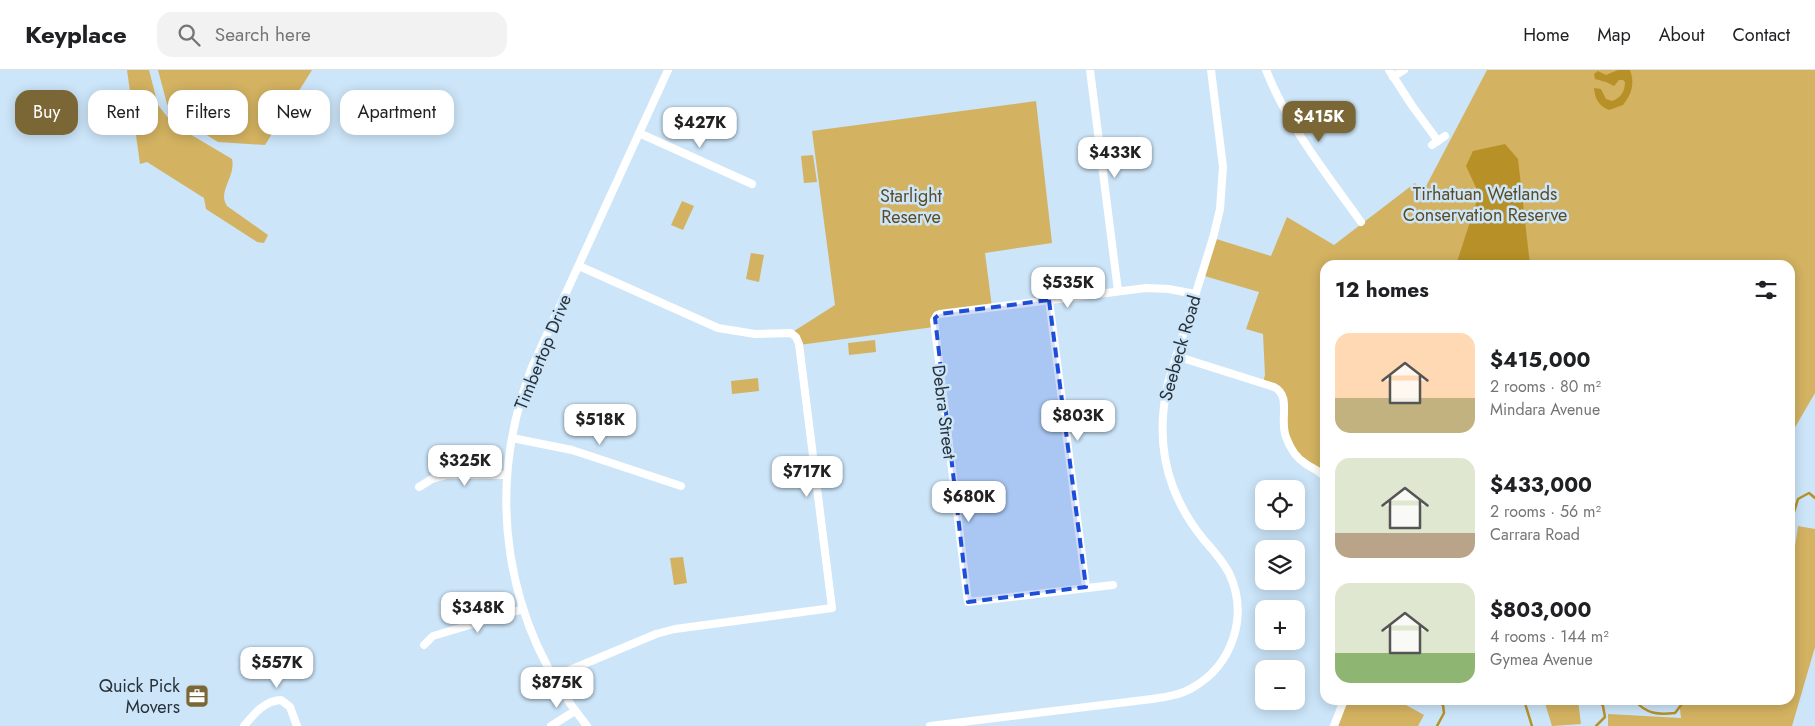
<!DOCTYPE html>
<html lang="en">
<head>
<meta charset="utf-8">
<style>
  body { margin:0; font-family:Jost,sans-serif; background:#f2f2f2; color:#202124; height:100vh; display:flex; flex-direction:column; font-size:19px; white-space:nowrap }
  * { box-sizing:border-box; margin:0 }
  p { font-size:16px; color:#757577 }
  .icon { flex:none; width:28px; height:28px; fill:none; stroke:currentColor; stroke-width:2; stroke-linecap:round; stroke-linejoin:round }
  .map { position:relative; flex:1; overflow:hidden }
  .side { position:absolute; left:1320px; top:190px; width:475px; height:445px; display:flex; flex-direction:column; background:#fff; border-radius:15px; box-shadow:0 2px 12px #0003 }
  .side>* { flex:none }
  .guide { position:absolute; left:15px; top:20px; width:475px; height:45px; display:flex; gap:10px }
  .controls { position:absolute; left:1255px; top:410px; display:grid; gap:10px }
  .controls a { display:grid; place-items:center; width:50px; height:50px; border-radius:10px; background:#fff; box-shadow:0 2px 12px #0003; font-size:25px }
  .price { position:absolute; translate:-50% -42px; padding:0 11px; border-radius:10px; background:#fff; color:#222; font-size:16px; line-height:32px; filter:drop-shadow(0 1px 2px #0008) }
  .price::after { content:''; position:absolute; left:50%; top:30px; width:15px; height:11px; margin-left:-8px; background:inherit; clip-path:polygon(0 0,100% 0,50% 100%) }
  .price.active { background:#7b6736; color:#fff }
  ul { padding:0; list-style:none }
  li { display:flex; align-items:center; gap:15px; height:125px; padding:0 15px }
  li span { display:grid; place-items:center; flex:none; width:140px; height:100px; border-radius:15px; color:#555 }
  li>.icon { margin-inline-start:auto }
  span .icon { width:60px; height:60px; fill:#fffc; stroke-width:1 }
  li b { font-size:21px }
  h2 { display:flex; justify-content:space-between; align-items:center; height:60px; padding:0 15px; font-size:21px }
  .tag { padding:0 18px; border-radius:15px; background:#fff; box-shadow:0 2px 12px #0003; font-size:18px; line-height:45px }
  .tag.active { background:#7b6736; color:#fff }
  header { display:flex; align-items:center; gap:30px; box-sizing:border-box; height:70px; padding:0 25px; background:#fff; border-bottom:1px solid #e0e0e0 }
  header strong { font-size:24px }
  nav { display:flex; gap:28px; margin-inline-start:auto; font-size:18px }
  .search { width:350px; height:45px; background:#f2f2f2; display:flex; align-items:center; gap:12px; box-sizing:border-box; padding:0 18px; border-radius:15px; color:#757577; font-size:19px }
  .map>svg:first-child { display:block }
</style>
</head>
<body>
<header>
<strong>Keyplace</strong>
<div class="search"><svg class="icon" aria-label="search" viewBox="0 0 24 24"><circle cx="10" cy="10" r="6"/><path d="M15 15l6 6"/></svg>Search here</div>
<nav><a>Home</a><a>Map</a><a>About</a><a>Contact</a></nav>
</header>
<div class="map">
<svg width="1815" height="656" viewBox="0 0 1815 656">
  <rect width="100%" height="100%" fill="#cce5f9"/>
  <g fill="#d3b261">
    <path d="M127 0H149L158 35 173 54 232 89C236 107 217 121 227 136L268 165 264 173 257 172 206 139 204 128 147 92 140 94Z"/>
    <polygon points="158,0 312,0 265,75 218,72 182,50 167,34"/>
    <polygon points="1487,0 1815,0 1815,323 1790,366 1790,195 1325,195 1325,408 1308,396 1285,366 1284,326 1263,313 1265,305 1263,264 1246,259 1259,222 1201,205 1213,168 1271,186 1287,147 1334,175 1415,113 1423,122"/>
    <polygon points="1036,31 1052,173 985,183 992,237 940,244 934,257 799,275 791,263 835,235 812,61"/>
    <polygon points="813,85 817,112 804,113 801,86"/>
    <polygon points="682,131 694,136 683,160 671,155"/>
    <polygon points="751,183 764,185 759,212 746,209"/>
    <polygon points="875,270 876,282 849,285 848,273"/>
    <polygon points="758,308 759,321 732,324 731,311"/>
    <polygon points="1798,456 1815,459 1815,577 1792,656 1608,656 1608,644 1681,648 1679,630 1790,630 1790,533 1792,496"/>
    <polygon points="683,487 687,513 674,515 670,488"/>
    <polygon points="1344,630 1397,630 1424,645 1418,656 1334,656"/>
    <polygon points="1544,630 1578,630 1581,654 1552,656"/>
  </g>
  <g fill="#b79128">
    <path d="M1618 0H1630C1635 13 1632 24 1623 35L1609 40C1599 36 1595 29 1594 18L1601 19 1606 29 1612 31C1621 28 1625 21 1625 12L1623 10H1619L1614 16 1606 12 1595 9 1594 4 1598 1 1606 5Z"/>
    <polygon points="1505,74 1518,89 1530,195 1456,195 1479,124 1466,96 1473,81"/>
  </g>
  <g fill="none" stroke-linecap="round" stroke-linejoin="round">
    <g stroke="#b79128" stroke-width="2.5">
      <polyline points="1790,455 1798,429 1809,423 1815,428"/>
      <polyline points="1790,509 1793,517 1790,542"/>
      <polyline points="1411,630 1412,632 1435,631 1443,635 1444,643 1437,656"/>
      <polyline points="1524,630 1532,656"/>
      <path d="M1634 630C1647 644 1657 645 1675 643L1685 630"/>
      <polyline points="1596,656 1605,647 1603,636 1598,630"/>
    </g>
    <g stroke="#fff" stroke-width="8">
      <polyline points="1090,0 1118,221"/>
      <path d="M1266 0C1288 56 1326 103 1361 152"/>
      <polyline points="1389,0 1413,37 1438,71"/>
      <polyline points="1393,7 1404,0"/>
      <polyline points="639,63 752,114"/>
      <polyline points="1432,75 1445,66"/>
      <polyline points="1049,230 1086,517"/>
      <path d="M1176 286 1274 317C1292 326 1279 350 1286 367 1290 378 1296 388 1306 394 1313 399 1321 401 1325 408"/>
      <polyline points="512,368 572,380 681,416"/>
      <polyline points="419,417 432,409 447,405 507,405"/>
      <polyline points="1113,515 968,532 934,250 937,245 940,244 1146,218 1169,219 1195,224"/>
      <polyline points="424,575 433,566 523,539"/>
      <polyline points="553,607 656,564 675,559 832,538 799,274 796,267 791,263 755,264 718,258 579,196"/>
      <path d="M244 656C254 644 264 631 281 630L290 637 297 656"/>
      <polyline points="551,656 575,641"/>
      <path d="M587 656C504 553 484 421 532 297L668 0"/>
      <path d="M930 656 1152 629C1166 627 1180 625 1192 618 1233 595 1249 545 1229 503 1222 490 1213 480 1204 470 1191 454 1180 436 1173 417 1160 383 1160 348 1168 313L1213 168 1220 139 1223 97 1211 0"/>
      <polyline points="1334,656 1344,630"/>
    </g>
  </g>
  <path fill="#1d4ed8" fill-opacity="0.2" stroke="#1d4ed8" stroke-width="4" stroke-dasharray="10 6" stroke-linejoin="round" d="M1049 230 1086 517 968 532 935 248 940 244Z"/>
  <defs>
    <g id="office-square" transform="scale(1.25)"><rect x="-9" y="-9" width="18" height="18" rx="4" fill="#7b6736" stroke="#cce5f9"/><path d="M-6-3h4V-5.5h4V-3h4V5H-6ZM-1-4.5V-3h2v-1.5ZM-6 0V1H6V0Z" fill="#fff"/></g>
  </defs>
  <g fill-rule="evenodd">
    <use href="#office-square" x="197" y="626"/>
  </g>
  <g text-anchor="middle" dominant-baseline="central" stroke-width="5" stroke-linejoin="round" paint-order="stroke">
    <g font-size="18" fill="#5c4c23" stroke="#cce5f9">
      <text x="1485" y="124">Tirhatuan Wetlands<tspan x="1485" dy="21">Conservation Reserve</tspan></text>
      <text x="911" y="126">Starlight<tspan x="911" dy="21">Reserve</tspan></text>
    </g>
    <g font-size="18" fill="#28323a" stroke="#cce5f9">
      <text transform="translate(1180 278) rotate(-74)">Seebeck Road</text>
      <text transform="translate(543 282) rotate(-68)">Timbertop Drive</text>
      <text transform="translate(944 342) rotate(83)">Debra Street</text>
    </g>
    <g font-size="18" fill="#28323a" stroke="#cce5f9" text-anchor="end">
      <text x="180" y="616">Quick Pick<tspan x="180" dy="21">Movers</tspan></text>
    </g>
  </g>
</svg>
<div class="controls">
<a><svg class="icon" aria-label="locate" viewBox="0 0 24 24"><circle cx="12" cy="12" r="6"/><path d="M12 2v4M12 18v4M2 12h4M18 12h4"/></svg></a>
<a><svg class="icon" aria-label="layers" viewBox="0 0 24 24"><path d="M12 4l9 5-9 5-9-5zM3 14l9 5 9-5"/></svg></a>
<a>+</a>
<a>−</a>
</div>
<b class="price active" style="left:1319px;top:73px">$415K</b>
<b class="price" style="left:700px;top:79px">$427K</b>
<b class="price" style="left:1115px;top:109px">$433K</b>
<b class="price" style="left:1068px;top:239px">$535K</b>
<b class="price" style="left:1078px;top:372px">$803K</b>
<b class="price" style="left:600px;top:376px">$518K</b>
<b class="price" style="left:465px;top:417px">$325K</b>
<b class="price" style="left:807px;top:428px">$717K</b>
<b class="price" style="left:969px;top:453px">$680K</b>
<b class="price" style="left:478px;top:564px">$348K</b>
<b class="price" style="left:277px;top:619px">$557K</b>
<b class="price" style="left:557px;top:639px">$875K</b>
<div class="guide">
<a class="tag active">Buy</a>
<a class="tag">Rent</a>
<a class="tag">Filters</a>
<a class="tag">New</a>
<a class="tag">Apartment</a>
</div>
<section class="side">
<h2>12 homes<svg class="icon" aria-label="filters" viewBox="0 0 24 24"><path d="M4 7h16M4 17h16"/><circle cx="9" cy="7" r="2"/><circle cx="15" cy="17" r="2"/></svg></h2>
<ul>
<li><span style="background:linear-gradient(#ffd9b3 65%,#c2b280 0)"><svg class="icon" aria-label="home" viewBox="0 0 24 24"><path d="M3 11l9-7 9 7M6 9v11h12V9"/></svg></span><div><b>$415,000</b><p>2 rooms · 80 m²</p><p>Mindara Avenue</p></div></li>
<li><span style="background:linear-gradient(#dfe7d0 75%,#b9a48a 0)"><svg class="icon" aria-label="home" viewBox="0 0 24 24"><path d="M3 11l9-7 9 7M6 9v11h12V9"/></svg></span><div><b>$433,000</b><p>2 rooms · 56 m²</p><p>Carrara Road</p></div></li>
<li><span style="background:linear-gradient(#dfe7d0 70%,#8fb573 0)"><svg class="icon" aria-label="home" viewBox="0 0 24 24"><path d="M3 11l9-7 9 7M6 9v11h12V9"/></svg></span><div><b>$803,000</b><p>4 rooms · 144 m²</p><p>Gymea Avenue</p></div></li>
</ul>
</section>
</div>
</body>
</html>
